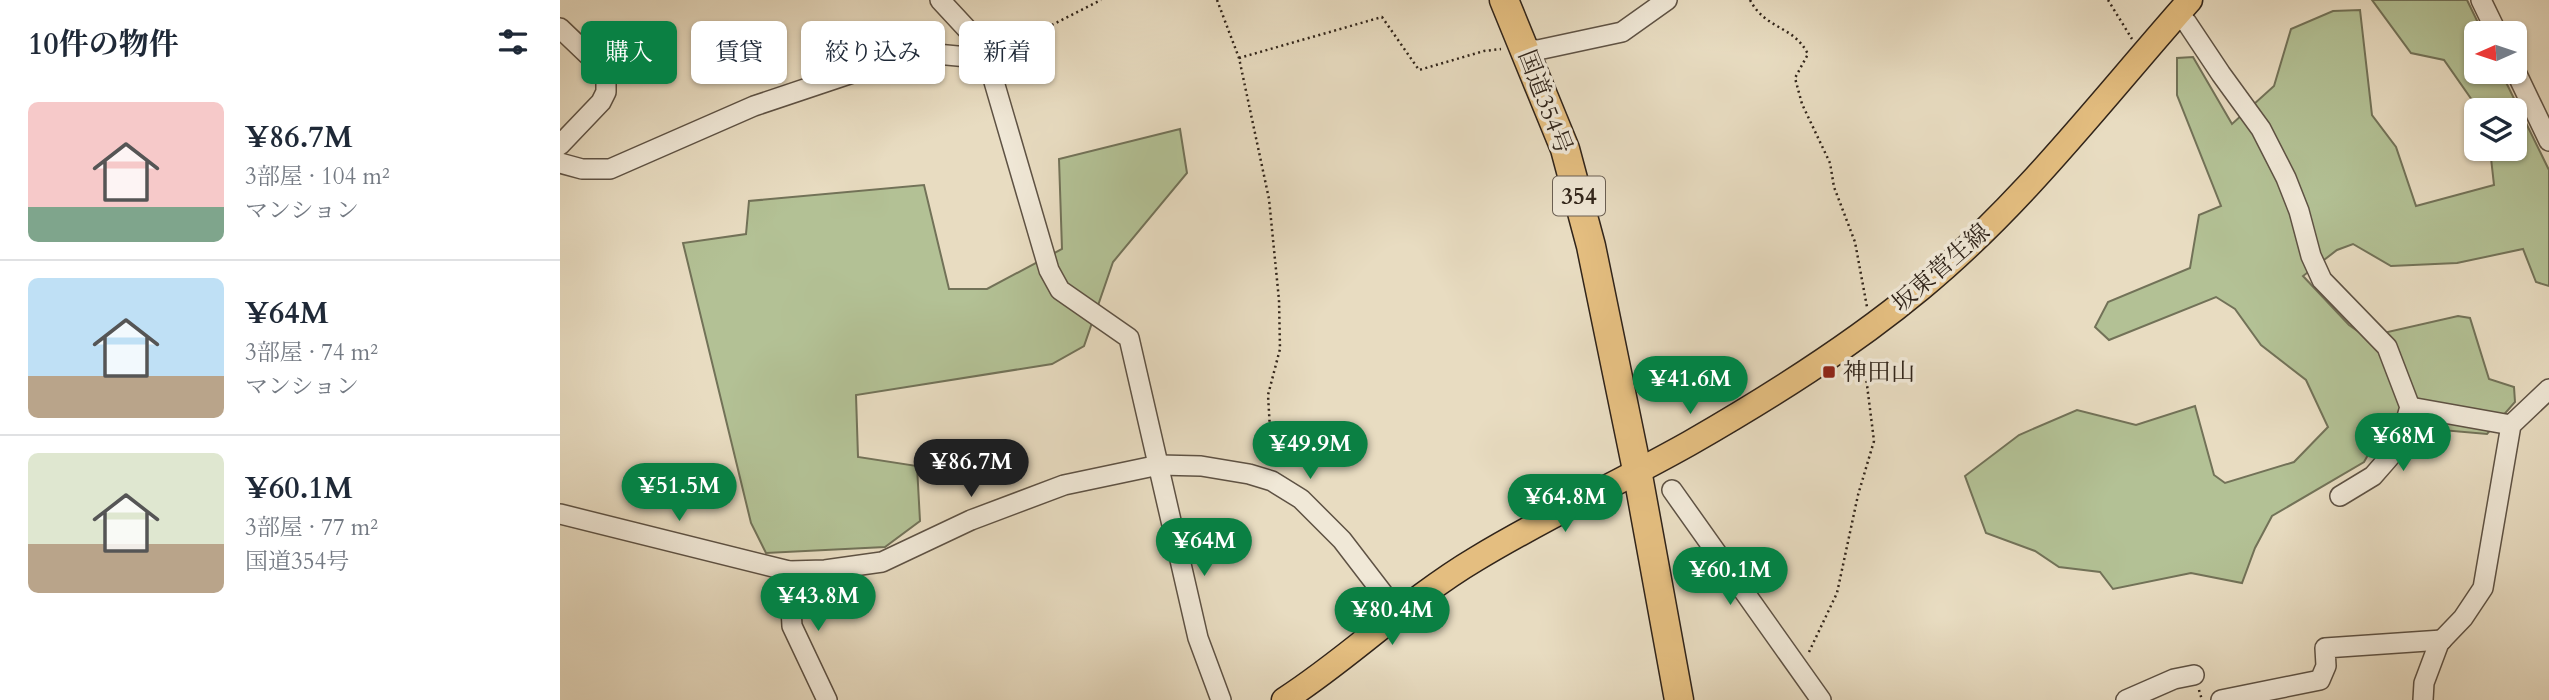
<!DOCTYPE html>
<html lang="ja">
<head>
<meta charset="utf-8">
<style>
  body { margin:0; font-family:Cardo,"Noto Serif JP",serif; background:#f2f2f3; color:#1f2937; height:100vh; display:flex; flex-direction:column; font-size:26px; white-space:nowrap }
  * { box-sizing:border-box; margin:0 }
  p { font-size:23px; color:#747a83 }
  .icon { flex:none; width:38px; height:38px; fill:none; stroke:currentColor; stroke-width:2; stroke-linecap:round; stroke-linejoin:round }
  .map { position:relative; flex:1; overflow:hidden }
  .drawer { display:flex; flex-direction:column; background:#fff; width:560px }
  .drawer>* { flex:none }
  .guide { position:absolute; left:21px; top:21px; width:665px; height:63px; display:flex; gap:14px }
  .needle { width:46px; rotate:267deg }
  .tools { position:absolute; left:1904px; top:21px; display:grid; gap:14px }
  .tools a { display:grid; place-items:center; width:63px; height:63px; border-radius:10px; background:#fff; box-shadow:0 2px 5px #0004; font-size:35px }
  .price { position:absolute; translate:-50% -60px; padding:0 16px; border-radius:24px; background:#0b8043; color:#fff; font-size:23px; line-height:46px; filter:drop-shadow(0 2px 4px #0008) }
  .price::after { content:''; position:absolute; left:50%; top:42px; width:21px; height:16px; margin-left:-10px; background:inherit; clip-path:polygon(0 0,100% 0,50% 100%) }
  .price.selected { background:#222; color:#fff }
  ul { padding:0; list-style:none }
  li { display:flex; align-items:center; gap:21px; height:175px; padding:0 28px }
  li+li { border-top:2px solid #e0e1e3 }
  li span { display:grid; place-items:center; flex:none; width:196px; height:140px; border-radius:10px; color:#555 }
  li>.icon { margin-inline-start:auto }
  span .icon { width:84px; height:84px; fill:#fffc; stroke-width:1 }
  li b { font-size:30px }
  h2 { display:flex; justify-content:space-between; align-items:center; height:84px; padding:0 28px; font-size:30px }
  .tag { padding:0 24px; border-radius:10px; background:#fff; box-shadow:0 2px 5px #0004; font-size:24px; line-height:63px }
  .tag.selected { background:#0b8043; color:#fff }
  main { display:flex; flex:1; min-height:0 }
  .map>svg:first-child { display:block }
</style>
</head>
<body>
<main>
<section class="drawer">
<h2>10件の物件<svg class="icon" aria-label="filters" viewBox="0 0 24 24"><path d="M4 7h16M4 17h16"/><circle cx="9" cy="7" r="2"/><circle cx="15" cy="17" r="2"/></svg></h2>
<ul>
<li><span style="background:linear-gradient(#f6c9c9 75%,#7fa58c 0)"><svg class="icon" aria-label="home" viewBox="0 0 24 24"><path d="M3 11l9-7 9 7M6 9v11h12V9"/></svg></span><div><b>¥86.7M</b><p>3部屋 · 104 m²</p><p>マンション</p></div></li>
<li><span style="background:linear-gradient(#bfe0f5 70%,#b9a48a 0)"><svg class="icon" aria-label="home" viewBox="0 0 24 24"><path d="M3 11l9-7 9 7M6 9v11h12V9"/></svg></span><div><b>¥64M</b><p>3部屋 · 74 m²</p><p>マンション</p></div></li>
<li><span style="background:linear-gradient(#dfe7d0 65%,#b9a48a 0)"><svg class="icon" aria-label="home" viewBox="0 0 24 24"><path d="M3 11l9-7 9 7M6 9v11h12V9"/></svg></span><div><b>¥60.1M</b><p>3部屋 · 77 m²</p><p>国道354号</p></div></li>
</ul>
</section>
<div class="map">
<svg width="1989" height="700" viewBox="0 0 1989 700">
  <rect width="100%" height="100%" fill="#e8dcc1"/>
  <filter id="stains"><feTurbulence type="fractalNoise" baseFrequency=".00286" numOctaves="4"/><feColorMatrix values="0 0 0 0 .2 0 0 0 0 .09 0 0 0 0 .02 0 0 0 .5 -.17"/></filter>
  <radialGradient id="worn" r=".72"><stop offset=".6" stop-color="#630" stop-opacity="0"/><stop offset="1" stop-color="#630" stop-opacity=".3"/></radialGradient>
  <g fill="#b3c195" stroke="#727258" stroke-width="2">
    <polygon points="1812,0 1907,0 1923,33 1916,33 1916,72 1941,72 1989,170 1989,286 1976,282 1963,249 1897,263 1831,266 1793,244 1777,250 1743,276 1789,325 1806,337 1898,316 1910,318 1929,379 1954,387 1955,402 1927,434 1825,425 1804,462 1712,516 1695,548 1682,583 1631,573 1553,589 1540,572 1499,567 1475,551 1426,533 1405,476 1459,435 1517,410 1576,425 1635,406 1654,475 1665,483 1734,462 1768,427 1746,380 1701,345 1675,309 1656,297 1549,340 1535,327 1548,302 1630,268 1639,215 1661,206 1617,95 1617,58 1633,57 1672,124 1714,86 1731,29 1773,11 1800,10 1812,115 1836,147 1856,206 1934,185 1930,149 1955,149 1955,110 1919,110 1884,60 1851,53"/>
    <polygon points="620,129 627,173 553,262 524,346 492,364 296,395 298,457 357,466 360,521 325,547 206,553 191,523 123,243 186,234 189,201 364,185 389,289 427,289 502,249 499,159"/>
  </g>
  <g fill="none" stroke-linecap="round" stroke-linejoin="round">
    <g stroke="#5e5244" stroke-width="22">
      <g id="minor">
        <polyline points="380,0 418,41 425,51 489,270 500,290 569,338 638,638 661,700"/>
        <polyline points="1921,0 1937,33"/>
        <polyline points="1617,14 1627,23 1661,74 1701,129 1726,178 1739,211 1751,256 1762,280 1827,347 1850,407 1838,447 1827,460 1813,476 1780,496"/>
        <polyline points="0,28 46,72 46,92 41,102 0,145"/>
        <polyline points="965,49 978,50 1062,32 1107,0"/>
        <polyline points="1955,70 1989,141"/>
        <polyline points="0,163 22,169 50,169 194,106 355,52 408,57 425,51"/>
        <polyline points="1850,407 1951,425"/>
        <polyline points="1112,490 1261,700"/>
        <polyline points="0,514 229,571 265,570 322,562 411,520 504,485 599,465 641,466 689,474 712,481 741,499 782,540 838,613"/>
        <polyline points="229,571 232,626 267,700"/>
        <polyline points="1566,700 1614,679 1634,675"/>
        <polyline points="1661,700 1760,680 1766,666 1765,648 1882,640"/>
        <polyline points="1863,700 1864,683 1879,643 1903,618 1923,588 1951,425 1989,389"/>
      </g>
    </g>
    <g stroke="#30241a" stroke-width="27">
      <path id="major" d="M724 700C791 657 847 600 916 559 985 517 1059 483 1130 443 1210 397 1290 347 1361 288 1463 204 1543 98 1630 0"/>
    </g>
    <g stroke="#30241a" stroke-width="31">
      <polyline id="highway" points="944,0 1005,149 1031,246 1077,470 1119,700"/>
    </g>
    <g stroke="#30241a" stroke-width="2.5" stroke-dasharray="2 3.5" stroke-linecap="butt">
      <polyline points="657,0 679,58 709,199 719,300 720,349 708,395 712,463"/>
      <path d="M1190 0C1206 30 1233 25 1248 54L1235 78 1242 104 1270 163 1274 187 1295 242 1307 307"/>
      <polyline points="1548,0 1572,39"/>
      <polyline points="441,46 474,34 541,0"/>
      <polyline points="679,58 822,17 859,70 924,51 941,49"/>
      <polyline points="1249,652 1277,593 1298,495 1314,441 1305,369 1301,360"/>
      <polyline points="1639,690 1642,700"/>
    </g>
    <use href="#minor" stroke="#f0e8d7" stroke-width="19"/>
    <use href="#major" stroke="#e4be80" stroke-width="24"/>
    <use href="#highway" stroke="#e4be80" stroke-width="28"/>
  </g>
  <rect fill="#8f2418" stroke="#f0e8d7" stroke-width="2.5" x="1262" y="365" width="14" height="14" rx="3.5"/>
  <g text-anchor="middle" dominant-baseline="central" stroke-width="7" stroke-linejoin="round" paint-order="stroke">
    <rect fill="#f0e8d7" stroke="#6a5f53" stroke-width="2" x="993" y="176.5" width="52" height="39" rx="5"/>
    <g font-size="23" font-weight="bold" fill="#30241a">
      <text x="1019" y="196">354</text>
    </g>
    <g font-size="24" fill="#30241a" stroke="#f0e8d7">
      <text transform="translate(985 102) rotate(69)">国道354号</text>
      <text transform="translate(1381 268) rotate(-41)">坂東菅生線</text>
    </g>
    <g font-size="24" fill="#30241a" stroke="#f0e8d7" text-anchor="start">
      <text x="1283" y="372">神田山</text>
    </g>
  </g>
  <rect width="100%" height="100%" filter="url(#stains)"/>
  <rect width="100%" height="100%" fill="url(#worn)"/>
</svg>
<div class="tools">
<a><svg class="needle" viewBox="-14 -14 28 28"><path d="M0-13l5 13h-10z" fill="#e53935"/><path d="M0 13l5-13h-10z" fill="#747a83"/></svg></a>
<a><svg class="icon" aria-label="layers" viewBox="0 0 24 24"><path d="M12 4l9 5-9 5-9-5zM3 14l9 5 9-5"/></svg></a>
</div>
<b class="price" style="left:1130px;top:416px">¥41.6M</b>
<b class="price" style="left:1843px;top:473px">¥68M</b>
<b class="price" style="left:750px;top:481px">¥49.9M</b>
<b class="price selected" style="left:411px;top:499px">¥86.7M</b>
<b class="price" style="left:119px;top:523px">¥51.5M</b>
<b class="price" style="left:1005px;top:534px">¥64.8M</b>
<b class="price" style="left:644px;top:578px">¥64M</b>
<b class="price" style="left:1170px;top:607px">¥60.1M</b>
<b class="price" style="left:258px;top:633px">¥43.8M</b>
<b class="price" style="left:832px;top:647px">¥80.4M</b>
<div class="guide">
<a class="tag selected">購入</a>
<a class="tag">賃貸</a>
<a class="tag">絞り込み</a>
<a class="tag">新着</a>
</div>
</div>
</main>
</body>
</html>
